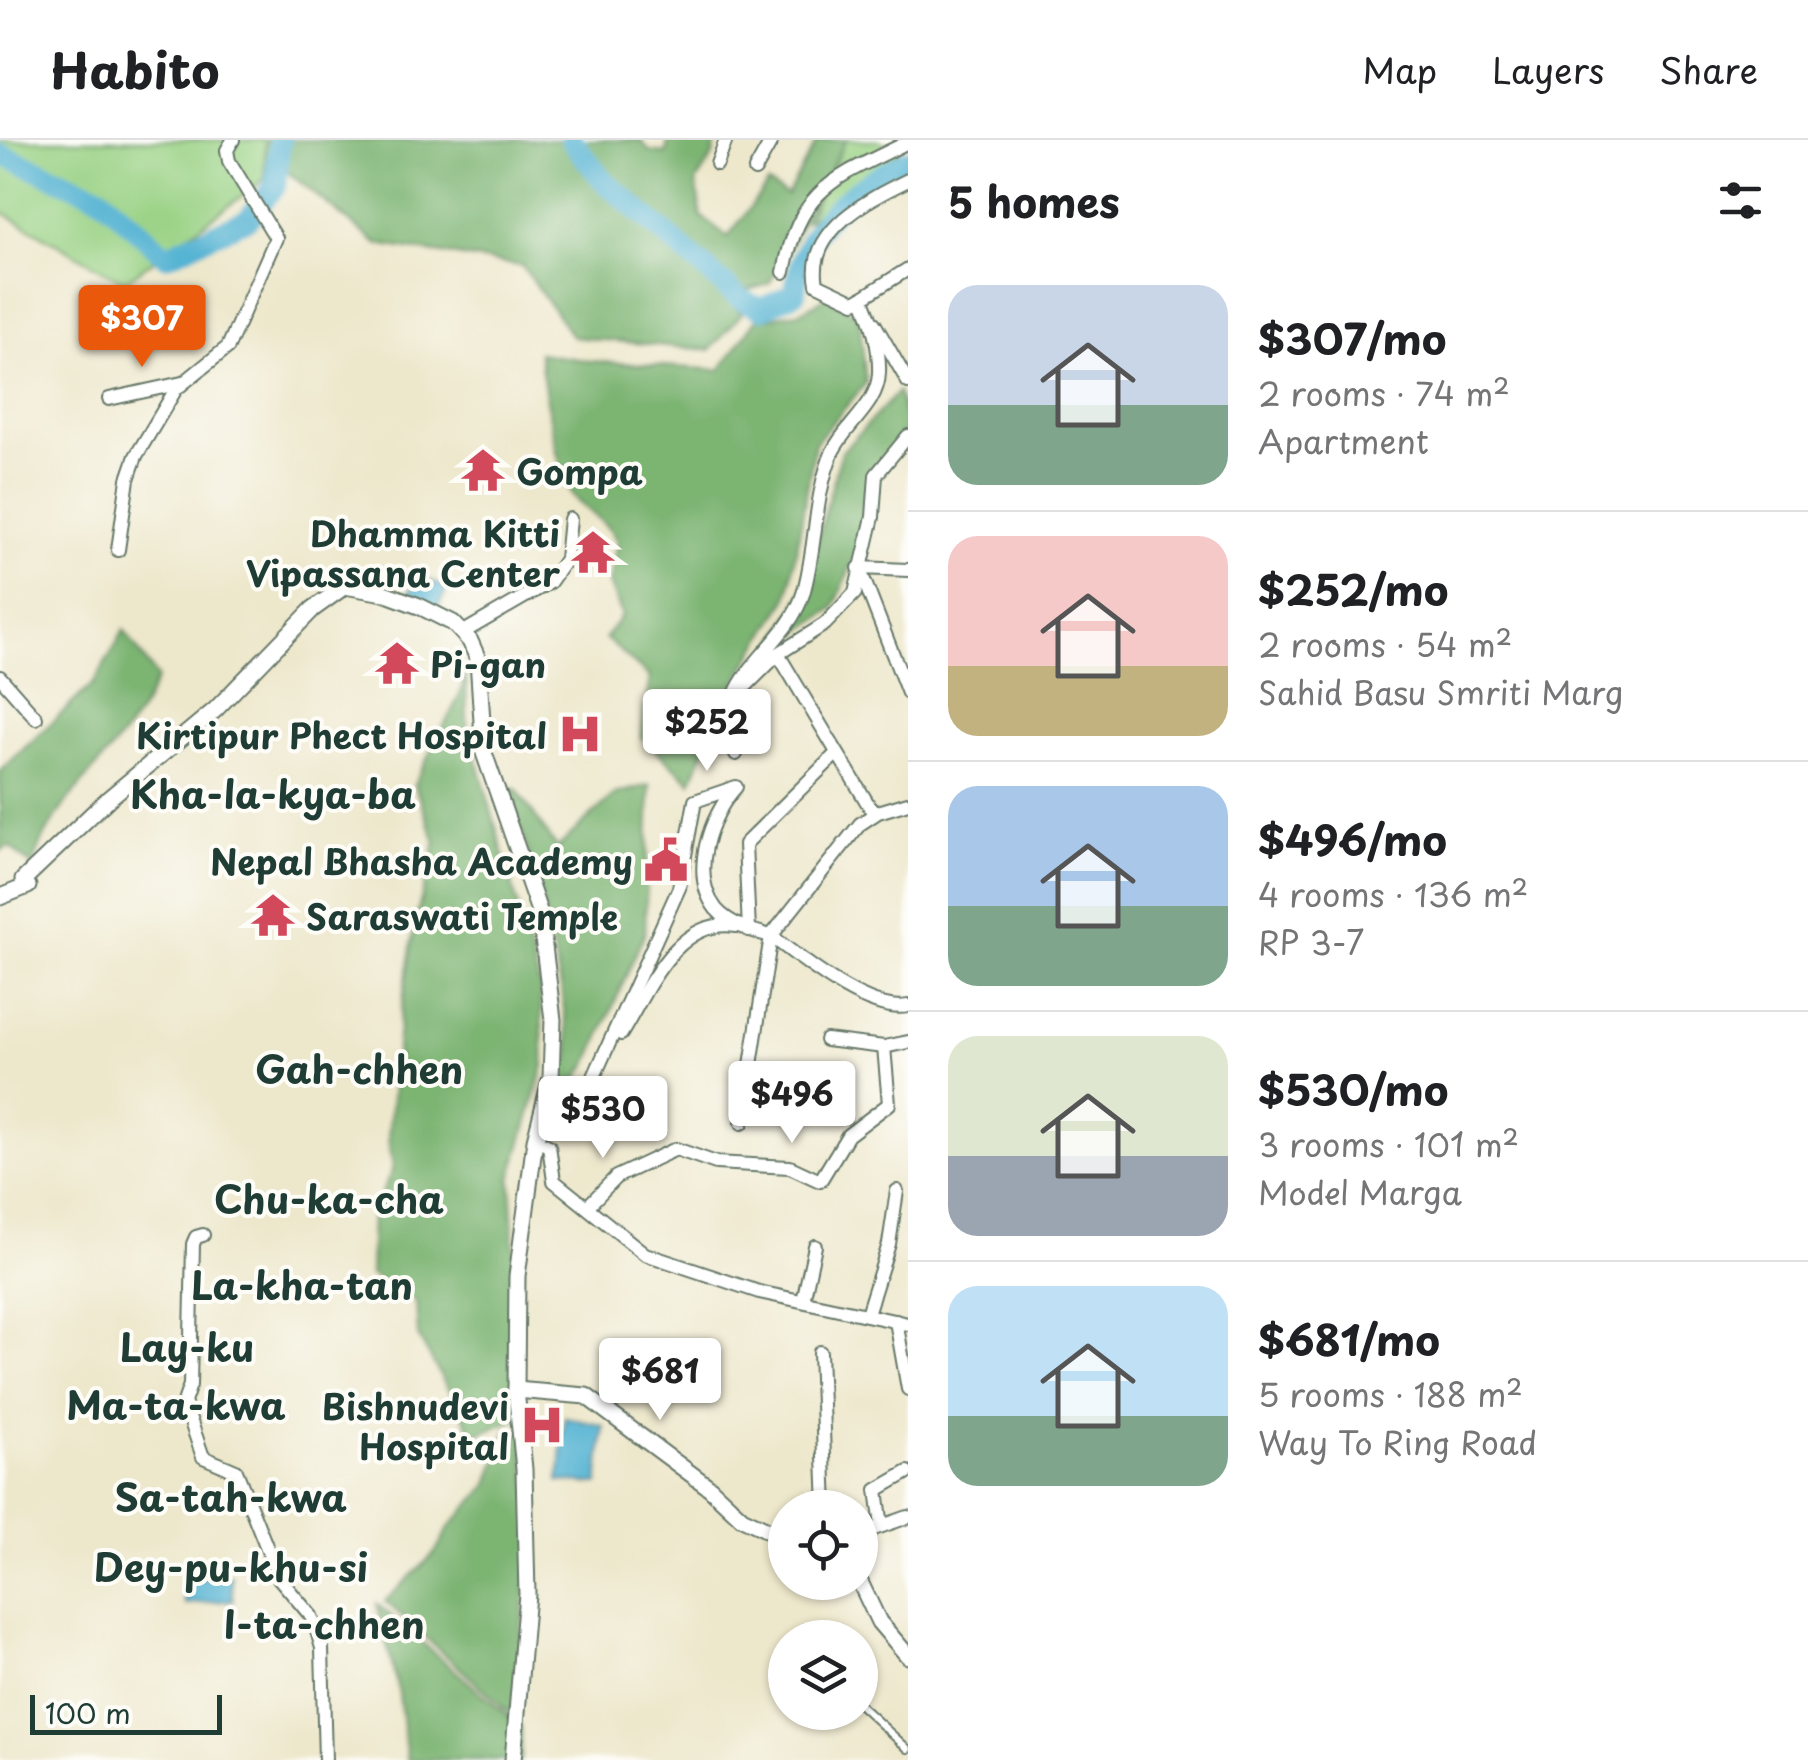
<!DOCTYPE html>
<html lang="en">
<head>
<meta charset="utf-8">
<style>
  body { margin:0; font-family:"Playpen Sans",sans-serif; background:#f6f6f6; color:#202124; height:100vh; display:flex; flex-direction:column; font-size:38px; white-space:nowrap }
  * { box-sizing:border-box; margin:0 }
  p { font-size:32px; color:#757577 }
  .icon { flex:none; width:55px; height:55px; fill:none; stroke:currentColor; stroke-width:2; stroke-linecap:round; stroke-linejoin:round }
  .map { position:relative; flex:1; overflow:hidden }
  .panel { display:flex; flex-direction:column; background:#fff; width:900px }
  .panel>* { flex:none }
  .fabs { position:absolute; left:768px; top:1350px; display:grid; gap:20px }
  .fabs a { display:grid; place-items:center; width:110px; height:110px; border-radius:50%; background:#fff; box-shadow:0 2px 8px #0004; font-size:50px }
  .scale { position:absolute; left:30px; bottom:25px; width:192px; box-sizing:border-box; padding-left:10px; border:5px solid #1f3d34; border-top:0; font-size:28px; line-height:35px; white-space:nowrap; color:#1f3d34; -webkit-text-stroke:8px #fdfcf7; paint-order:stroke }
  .price { position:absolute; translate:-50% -85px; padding:0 22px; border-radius:10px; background:#fff; color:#222; font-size:32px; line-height:65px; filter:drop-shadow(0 2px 5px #0008) }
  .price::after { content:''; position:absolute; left:50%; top:60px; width:30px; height:22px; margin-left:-15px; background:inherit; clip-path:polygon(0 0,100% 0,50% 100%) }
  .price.active { background:#ea580c; color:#fff }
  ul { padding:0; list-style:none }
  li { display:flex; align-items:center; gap:30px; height:250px; padding:0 40px }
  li+li { border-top:2px solid #e0e0e0 }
  li span { display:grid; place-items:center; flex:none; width:280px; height:200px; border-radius:30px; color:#555 }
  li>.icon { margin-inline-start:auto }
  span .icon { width:120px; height:120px; fill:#fffc; stroke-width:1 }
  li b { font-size:42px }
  h2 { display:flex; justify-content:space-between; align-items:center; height:120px; padding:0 40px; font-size:42px }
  header { display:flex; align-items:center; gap:60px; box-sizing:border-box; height:140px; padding:0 50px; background:#fff; border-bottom:2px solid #e0e0e0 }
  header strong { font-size:48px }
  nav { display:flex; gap:55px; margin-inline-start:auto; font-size:35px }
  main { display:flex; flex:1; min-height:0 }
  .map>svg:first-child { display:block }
</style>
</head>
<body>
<header>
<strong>Habito</strong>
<nav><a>Map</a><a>Layers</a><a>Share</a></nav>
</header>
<main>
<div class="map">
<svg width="908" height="1620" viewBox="0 0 908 1620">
  <rect width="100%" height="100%" fill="#fdfcf7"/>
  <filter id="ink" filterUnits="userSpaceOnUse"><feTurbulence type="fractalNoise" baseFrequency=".01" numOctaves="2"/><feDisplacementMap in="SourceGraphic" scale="20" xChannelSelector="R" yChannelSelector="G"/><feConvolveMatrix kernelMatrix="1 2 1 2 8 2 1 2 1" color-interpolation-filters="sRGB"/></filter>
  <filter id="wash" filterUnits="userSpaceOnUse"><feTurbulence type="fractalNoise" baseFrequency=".0048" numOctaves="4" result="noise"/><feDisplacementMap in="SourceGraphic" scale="40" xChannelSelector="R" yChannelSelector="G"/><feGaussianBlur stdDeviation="2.25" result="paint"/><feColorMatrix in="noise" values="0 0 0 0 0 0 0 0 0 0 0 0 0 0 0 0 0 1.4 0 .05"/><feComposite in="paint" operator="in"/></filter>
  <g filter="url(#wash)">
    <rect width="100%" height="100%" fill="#ede7cb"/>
    <g fill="#9ad285" stroke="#5c885c" stroke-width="2.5">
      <polygon points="0,0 268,0 265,39 124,142 0,71"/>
      <polygon points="846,0 878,0 899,11 806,82"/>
    </g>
    <g fill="#7bb472" stroke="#4d7853" stroke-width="2.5">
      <polygon points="265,0 561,0 604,51 742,173 710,210 573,197 522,126 377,104 280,26 265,39"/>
      <polygon points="574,0 640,0 650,11 666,13 668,0 716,0 713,16 696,42 701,76 728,97 768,44 787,55 818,0 846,0 769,144 737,153 601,35"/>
      <path d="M827 157 859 175 866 243 815 303 788 457 728 554 691 642 641 597 650 537 605 498 622 475 609 443 617 401C604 378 589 375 574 357 557 338 544 241 539 213L590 221 720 230 756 180 799 172Z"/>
      <polygon points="898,252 908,287 875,331 863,396 834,468 769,512 804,450 841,313"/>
      <path d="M124 490 157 538C129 610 55 651 32 726L9 706 0 711V631L94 543Z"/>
      <polygon points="466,531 467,583 540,846 544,926 511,1039 522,1277 474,1295 418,1196 416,1161 370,1135 372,1076 393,1028 388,998 400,878 415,782 436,702 414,644 460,555"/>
      <polygon points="650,645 645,792 589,922 572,946 550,964 570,913 561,847 540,751 509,650 516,649 557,708 615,654"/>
      <polygon points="521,1290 533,1377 513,1576 385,1461 435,1413 448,1389 489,1344 507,1291"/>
      <polygon points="377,1464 521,1587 521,1620 407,1620 399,1554"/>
    </g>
    <g fill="#55b3d3" stroke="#3a7884" stroke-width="2.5">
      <polygon points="422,436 447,449 437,469 408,453"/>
      <polygon points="565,1277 604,1286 598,1344 559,1341"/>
      <polygon points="231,1436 233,1460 185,1464 183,1440"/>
    </g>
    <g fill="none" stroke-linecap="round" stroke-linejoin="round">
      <g stroke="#55b3d3" stroke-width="22">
        <path d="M571 0 603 40 739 158 761 169 795 153C801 84 851 49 908 20"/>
        <polyline points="0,14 101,57 166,116 248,79 275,46 280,0"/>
      </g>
    </g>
  </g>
  <g filter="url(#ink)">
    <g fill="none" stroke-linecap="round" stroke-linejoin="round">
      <g stroke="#677869" stroke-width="10">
        <polyline id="service" points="860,1565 908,1609"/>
      </g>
      <g stroke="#677869" stroke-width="16">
        <g id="minor">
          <polyline points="717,24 726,0"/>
          <polyline points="755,30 772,0"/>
          <path d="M784 132C800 46 836 38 908 2"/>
          <polyline points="862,158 908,129"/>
          <polyline points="874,183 908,242"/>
          <polyline points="109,259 182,243"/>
          <polyline points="118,410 128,339 136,316 176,249 228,207 276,98 229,21 227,10 233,0"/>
          <polyline points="859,428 908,430"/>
          <polyline points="860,430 908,553"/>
          <polyline points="462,493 550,442 566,419 570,379"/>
          <polyline points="778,514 874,674"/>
          <polyline points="0,537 36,578"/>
          <polyline points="747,545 778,514 825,484 855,453 873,377 876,335 908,296"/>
          <path d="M736 614C706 538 785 513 803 454 817 408 813 357 833 311 846 284 878 265 879 233 880 209 872 179 862 158L855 162 817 144C806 90 869 59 908 40"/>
          <path d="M908 663 878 672 860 684 771 796C752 791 730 785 716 769 689 734 710 675 736 647L695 661 679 748 593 939 552 973 535 1000 549 1006 554 1041 645 1114 759 1152 908 1184"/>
          <polyline points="749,790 745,704 836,614"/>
          <path d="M621 894C647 852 676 776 737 786"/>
          <polyline points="826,900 884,907 908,902"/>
          <path d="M742 983 771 796C803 820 868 874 908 866"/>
          <polyline points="587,1067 616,1037 676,1009 716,1023 790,1027 820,1041 848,995 889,964 884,907"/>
          <polyline points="203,1095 196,1097 193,1104 190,1245 184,1262 203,1317 236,1331 279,1438 311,1476 317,1491 322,1508 325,1620"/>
          <polyline points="803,1161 815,1106"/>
          <polyline points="867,1174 889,1104 897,1051"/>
          <polyline points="896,1181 908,1249"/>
          <polyline points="820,1212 826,1368"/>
          <polyline points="882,1386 908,1377"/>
          <polyline points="860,1394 882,1386 877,1350 908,1332"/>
        </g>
      </g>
      <g stroke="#677869" stroke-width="19">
        <g id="tertiary">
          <polyline points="0,757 28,746 23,740 108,659 215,570 313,469 345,446 384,453 419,466 453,483 470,501 478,519 484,613 540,774 553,880 551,937 535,1000 517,1136 516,1250 524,1329 527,1454 513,1620"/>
          <polyline points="516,1250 586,1256 710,1348 742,1378 785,1398"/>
          <polyline points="860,1442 879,1482 908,1516"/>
        </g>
      </g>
      <use href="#service" stroke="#fff" stroke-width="6"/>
      <use href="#minor" stroke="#fff" stroke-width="12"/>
      <use href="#tertiary" stroke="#fff" stroke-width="15"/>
    </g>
  </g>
  <defs>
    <g id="temple-bare" transform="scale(3.45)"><path d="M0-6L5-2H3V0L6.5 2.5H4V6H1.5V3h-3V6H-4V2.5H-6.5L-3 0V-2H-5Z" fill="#d1495b" stroke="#fdfcf7" stroke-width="2.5" paint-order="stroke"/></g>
    <g id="hospital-bare" transform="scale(3.45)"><path d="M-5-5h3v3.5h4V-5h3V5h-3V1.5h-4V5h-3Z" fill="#d1495b" stroke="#fdfcf7" stroke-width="2.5" paint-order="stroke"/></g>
    <g id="civic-bare" transform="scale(3.45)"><path d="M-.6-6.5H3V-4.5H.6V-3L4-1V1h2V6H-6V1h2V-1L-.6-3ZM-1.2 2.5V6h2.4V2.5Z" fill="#d1495b" stroke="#fdfcf7" stroke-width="2.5" paint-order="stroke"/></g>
  </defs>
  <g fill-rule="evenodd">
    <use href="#temple-bare" x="483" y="330"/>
    <use href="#temple-bare" x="593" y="412"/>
    <use href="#temple-bare" x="397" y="523"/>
    <use href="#hospital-bare" x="580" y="594"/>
    <use href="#civic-bare" x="666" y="720"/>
    <use href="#temple-bare" x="273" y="775"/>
    <use href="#hospital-bare" x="542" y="1285"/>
  </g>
  <g text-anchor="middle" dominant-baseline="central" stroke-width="8" stroke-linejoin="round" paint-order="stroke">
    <g font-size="35" font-weight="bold" fill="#1f3d34" stroke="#fdfcf7" text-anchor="end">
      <text x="516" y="330" text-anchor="start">Gompa</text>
      <text x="560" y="392">Dhamma Kitti<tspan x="560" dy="40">Vipassana Center</tspan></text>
      <text x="430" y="523" text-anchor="start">Pi-gan</text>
      <text x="547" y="594">Kirtipur Phect Hospital</text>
      <text x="633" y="720">Nepal Bhasha Academy</text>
      <text x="306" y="775" text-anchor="start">Saraswati Temple</text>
      <text x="509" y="1265">Bishnudevi<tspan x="509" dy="40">Hospital</tspan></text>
    </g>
    <g font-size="38" font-weight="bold" fill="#1f3d34" stroke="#fdfcf7">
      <text x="273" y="653">Kha-la-kya-ba</text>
      <text x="359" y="928">Gah-chhen</text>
      <text x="329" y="1058">Chu-ka-cha</text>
      <text x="302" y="1144">La-kha-tan</text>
      <text x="187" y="1206">Lay-ku</text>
      <text x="176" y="1264">Ma-ta-kwa</text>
      <text x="231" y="1356">Sa-tah-kwa</text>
      <text x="231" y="1426">Dey-pu-khu-si</text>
      <text x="324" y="1483">I-ta-chhen</text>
    </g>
  </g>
</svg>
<div class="fabs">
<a><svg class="icon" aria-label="locate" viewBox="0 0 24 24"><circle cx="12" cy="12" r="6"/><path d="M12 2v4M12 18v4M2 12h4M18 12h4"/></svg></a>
<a><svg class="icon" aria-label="layers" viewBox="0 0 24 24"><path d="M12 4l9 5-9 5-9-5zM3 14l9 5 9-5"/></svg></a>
</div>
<div class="scale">100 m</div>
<b class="price active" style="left:142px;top:230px">$307</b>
<b class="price" style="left:707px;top:634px">$252</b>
<b class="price" style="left:792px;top:1006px">$496</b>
<b class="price" style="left:603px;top:1021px">$530</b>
<b class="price" style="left:660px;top:1283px">$681</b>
</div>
<section class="panel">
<h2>5 homes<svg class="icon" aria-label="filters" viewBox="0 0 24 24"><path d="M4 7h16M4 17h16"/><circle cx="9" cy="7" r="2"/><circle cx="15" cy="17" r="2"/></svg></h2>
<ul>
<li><span style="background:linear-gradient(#c9d6e8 60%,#7fa58c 0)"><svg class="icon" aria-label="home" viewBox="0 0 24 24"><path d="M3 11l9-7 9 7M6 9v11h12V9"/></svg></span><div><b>$307/mo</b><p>2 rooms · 74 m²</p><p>Apartment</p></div></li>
<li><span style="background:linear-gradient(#f6c9c9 65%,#c2b280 0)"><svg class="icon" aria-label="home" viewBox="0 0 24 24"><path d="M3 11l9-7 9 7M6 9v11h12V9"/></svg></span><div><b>$252/mo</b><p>2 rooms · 54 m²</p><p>Sahid Basu Smriti Marg</p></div></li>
<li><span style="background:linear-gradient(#a9c7e8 60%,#7fa58c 0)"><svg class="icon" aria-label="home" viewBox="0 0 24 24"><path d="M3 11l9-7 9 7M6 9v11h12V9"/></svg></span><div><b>$496/mo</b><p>4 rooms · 136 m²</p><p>RP 3-7</p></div></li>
<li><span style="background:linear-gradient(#dfe7d0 60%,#9aa5b1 0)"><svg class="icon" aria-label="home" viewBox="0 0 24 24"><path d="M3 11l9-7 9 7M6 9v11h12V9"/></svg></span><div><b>$530/mo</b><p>3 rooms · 101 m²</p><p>Model Marga</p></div></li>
<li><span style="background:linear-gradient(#bfe0f5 65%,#7fa58c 0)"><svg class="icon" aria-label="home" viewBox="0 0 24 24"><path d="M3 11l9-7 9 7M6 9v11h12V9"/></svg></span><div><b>$681/mo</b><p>5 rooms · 188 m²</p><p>Way To Ring Road</p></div></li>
</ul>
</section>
</main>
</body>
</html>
